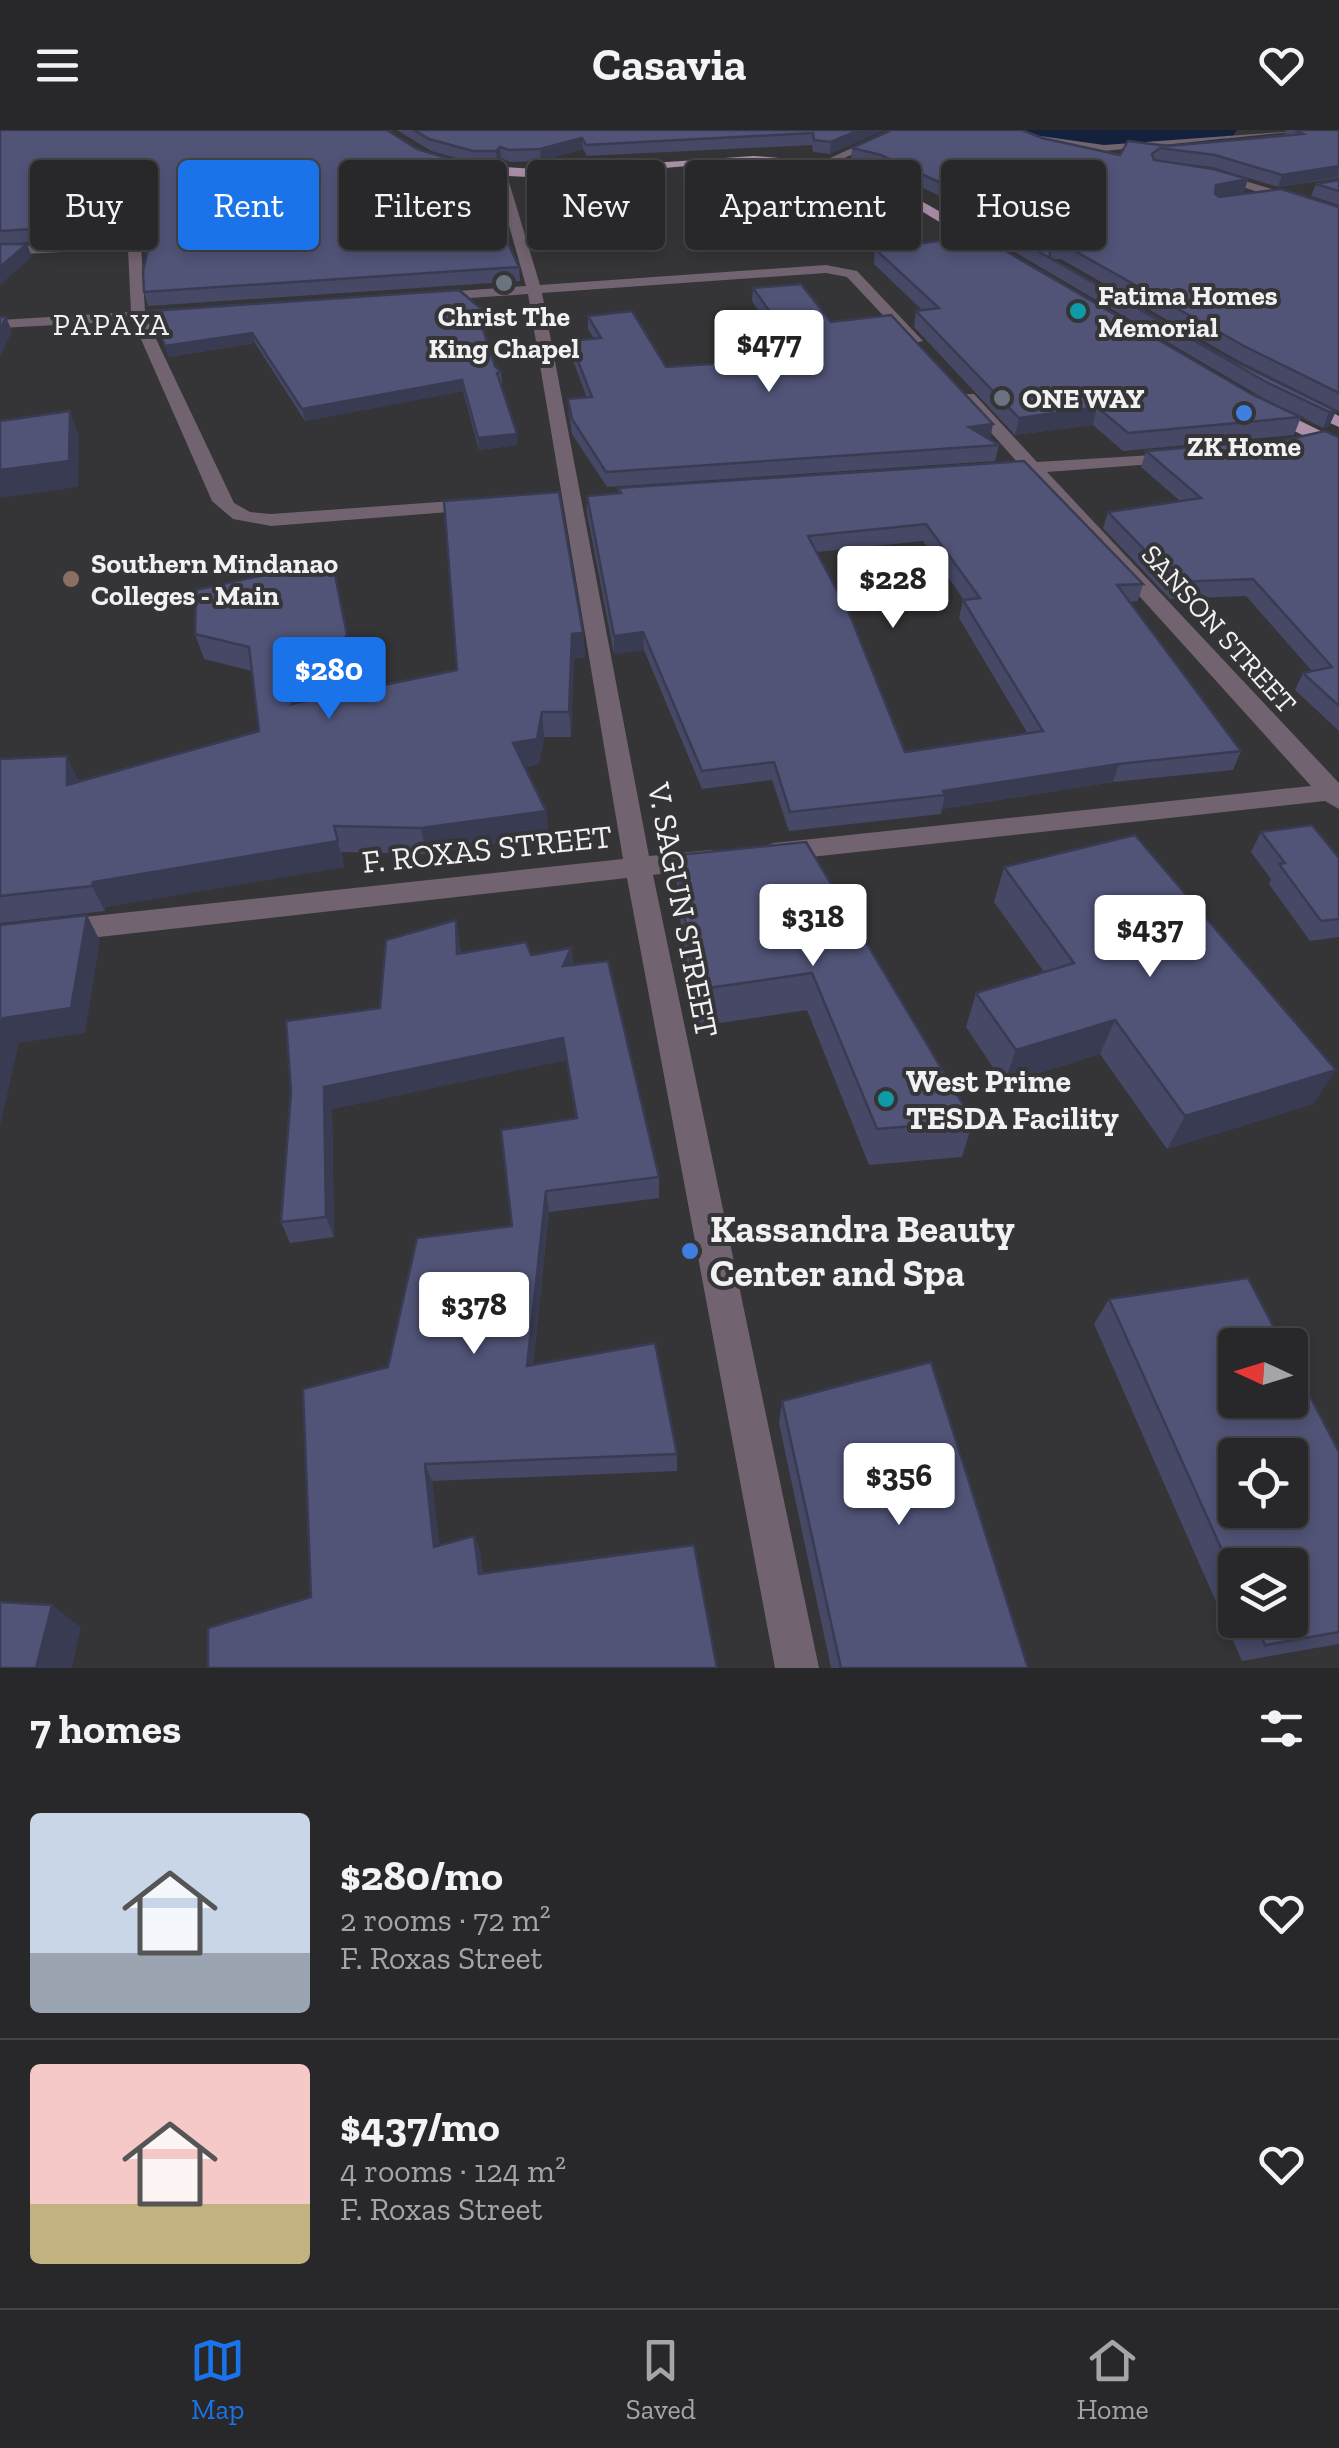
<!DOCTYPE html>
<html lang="en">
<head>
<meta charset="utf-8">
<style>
  body { margin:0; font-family:"Zilla Slab",serif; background:#343335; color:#f1f3f6; height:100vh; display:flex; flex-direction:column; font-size:38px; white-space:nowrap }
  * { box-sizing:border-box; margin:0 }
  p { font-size:32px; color:#a5a5a8 }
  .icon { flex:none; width:55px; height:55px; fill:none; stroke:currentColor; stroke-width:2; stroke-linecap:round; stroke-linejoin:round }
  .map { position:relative; height:1538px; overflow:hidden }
  .sheet { display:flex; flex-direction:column; background:#282729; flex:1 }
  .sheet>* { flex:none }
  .banner { position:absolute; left:30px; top:30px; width:1280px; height:90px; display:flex; gap:20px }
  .needle { width:65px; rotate:274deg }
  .buttons { position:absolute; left:1218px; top:1198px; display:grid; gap:20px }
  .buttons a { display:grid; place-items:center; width:90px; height:90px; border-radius:10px; background:#282729; box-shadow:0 5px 15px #0003,0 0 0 2px #444446; font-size:50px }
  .price { position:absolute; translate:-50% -85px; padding:0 22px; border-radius:10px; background:#fff; color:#222; font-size:32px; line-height:65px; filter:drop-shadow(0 2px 5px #0008) }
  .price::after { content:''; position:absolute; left:50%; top:60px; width:30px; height:22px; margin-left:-15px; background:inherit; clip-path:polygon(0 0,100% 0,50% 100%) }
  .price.selected { background:#1a73e8; color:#fff }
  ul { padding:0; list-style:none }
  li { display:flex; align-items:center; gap:30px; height:250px; padding:0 30px }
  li+li { border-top:2px solid #444446 }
  li span { display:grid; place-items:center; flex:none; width:280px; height:200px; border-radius:10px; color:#555 }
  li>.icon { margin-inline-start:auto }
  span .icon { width:120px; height:120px; fill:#fffc; stroke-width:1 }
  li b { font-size:42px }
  h2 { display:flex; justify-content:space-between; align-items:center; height:120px; padding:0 30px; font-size:42px }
  .chip { padding:0 35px; border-radius:10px; background:#282729; box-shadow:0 5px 15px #0003,0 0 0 2px #444446; font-size:35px; line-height:90px }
  .chip.selected { background:#1a73e8; color:#fff }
  header { display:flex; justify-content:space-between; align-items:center; height:130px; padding:0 30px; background:#282729; font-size:45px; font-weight:700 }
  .menu { display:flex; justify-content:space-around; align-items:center; height:140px; border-top:2px solid #444446; background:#282729; font-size:28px; color:#a5a5a8 }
  .menu a { display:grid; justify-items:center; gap:5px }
  .menu .selected { color:#1a73e8 }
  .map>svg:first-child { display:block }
</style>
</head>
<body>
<header><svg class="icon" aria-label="menu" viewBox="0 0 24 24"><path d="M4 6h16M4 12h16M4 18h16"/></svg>Casavia<svg class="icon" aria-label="heart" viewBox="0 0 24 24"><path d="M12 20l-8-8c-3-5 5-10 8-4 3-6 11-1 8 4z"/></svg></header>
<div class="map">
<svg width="1339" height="1538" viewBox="0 0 1339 1538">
  <rect width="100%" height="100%" fill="#353437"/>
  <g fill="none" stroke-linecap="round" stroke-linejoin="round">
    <polygon fill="#14213d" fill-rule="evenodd" points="1001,0 1237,0 1232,7 1220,10 1094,17 1018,10 1006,7"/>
    <g fill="#71636f" fill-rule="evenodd">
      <polygon points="892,0 906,0 840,30 830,28"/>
      <polygon points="972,0 999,0 1104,15 1310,0 1104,21"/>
      <polygon points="498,33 508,35 506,42 540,155 826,135 857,141 923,211 910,214 847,147 826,143 542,163 649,726 711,720 720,722 724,729 720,736 653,745 819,1538 775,1538 627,748 0,818 0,796 623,729 528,164 428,171 421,167 428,163 526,156 494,42"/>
      <polygon points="1211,41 1339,79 1339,87 1207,46"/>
      <polygon points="148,65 154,69 141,115 145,181 186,179 193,183 186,187 147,190 234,373 250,382 271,384 481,369 488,371 488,379 271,396 233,389 212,371 133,191 0,198 0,190 131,182 128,119 0,125 0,117 129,111 142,69"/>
      <polygon points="962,264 974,264 1037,332 1186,323 1186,331 1180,332 1047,342 1339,653 1339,679 1325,671 774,731 765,728 761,722 765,716 774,713 1311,656 1028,343 1017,342 1014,338 1019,334 962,270"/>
    </g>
    <g fill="#ac90a8" fill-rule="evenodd">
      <path d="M753 26C838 31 885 47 957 92 975 103 995 113 1010 126L998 129C935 90 875 44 799 35 695 24 590 57 486 44 474 43 460 43 449 37L455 34 552 40Z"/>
      <polygon points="1292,268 1304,268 1339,286 1339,297 1292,276"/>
      <polygon points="1258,276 1270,276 1339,310 1339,322 1258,284"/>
    </g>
  </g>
  <g fill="#464866" fill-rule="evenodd">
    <polygon points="0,0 417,19 488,46 474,50 500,71 502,83 488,85 519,137 520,151 148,176 144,162 147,127 142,114 152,66 146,62 138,68 126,107 0,114"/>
    <polygon points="397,0 883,0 830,24 813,22 812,15 587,26 583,19 541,31 510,32 501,28 497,33 474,33 431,21"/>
    <polygon points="1286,0 1339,0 1339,48 1278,57 1212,37 1156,30 1244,62 1218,66 1339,77 1339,281 1239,231 1061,129 1052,129 1228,228 1336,281 1329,296 1323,298 1263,268 1006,117 1008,104 1017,103 879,37 851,29 852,18 1042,8 1120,25 1168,16 1284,5"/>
    <polygon points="1339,50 1339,75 1311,66 1316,54"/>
    <polygon points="875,119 1253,265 1301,287 1294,305 1123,321 1093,295 1015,305 914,197 916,181 922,180 874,134"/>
    <polygon points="753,158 831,192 999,315 995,331 607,357 572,304 569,284 568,269 587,268 571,225 570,211 594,209 588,199 588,186 666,237 748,231 749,217 781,214 752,171"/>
    <polygon points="150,181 493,198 483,200 495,236 501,242 502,253 500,254 518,315 479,320 463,261 305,291 255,213 169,227"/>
    <polygon points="1339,307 1339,601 1295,560 1303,543 1312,541 1246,466 1170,469 1103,398 1108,382 1180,371 1141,337 1146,321"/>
    <path d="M1024 331 1143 454 1138 471 1130 472 1241 621 1233 640 1113 652 942 679 941 684 789 701 772 650 702 659 644 520 614 524 587 383V366L618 363V358ZM923 411 964 470H963L959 488 1028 604 905 622 817 422Z"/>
    <polygon points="583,503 585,527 574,529 571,607 544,607 539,634 525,637 546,681 549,706 426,724 341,722 344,737 105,777 105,781 0,793 0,629 79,652 259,601 252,541 204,529 195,504 353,530 324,567 457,540"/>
    <polygon points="1261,702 1339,728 1339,807 1310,811 1269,754 1271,749 1251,722"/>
    <polygon points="806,712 973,991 962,1027 869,1035 807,880 693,897 677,763 677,725"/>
    <polygon points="1004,737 1313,974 1167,1019 1100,924 1004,954 966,897 976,863 1044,842 994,772"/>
    <polygon points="456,790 461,824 531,825 571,818 573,835 659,1047 659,1068 549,1082 533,1235 677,1324 677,1341 432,1351 439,1416 474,1406 480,1422 483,1444 311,1467 388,1237 512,1096 576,989 566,930 332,979 334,1107 290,1113 281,1092 291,962 380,878"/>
    <path d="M1109 1169 1339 1322V1514L1242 1531 1094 1194ZM1235 1435 1290 1490H1235Z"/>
    <polygon points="782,1271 1028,1538 831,1538 779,1293"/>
  </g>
  <g fill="#393b53">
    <polygon points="859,0 883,0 830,24 831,12"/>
    <polygon points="582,8 583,19 541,31 540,19"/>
    <polygon points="500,17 501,28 497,33 496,21"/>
    <polygon points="487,34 488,46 462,54 461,42"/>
    <polygon points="1339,36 1338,47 1278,57 1282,45"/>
    <polygon points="1248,49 1244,62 1212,68 1216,55"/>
    <polygon points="142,50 146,62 138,68 126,107 122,94 135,56"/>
    <polygon points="500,71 502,83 480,85 479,73"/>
    <polygon points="27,114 32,127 0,155 0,137"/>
    <polygon points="6,187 12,201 0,228 0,201"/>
    <polygon points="492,188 493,198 481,200 480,190"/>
    <polygon points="252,203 255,213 169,227 165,216"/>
    <polygon points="462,250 463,261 305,291 302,279"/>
    <polygon points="1097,277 1093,295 1015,305 1019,288"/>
    <polygon points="70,281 79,306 78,357 0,368 0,340"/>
    <polygon points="1336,281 1329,296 1323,298 1329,282"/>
    <polygon points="993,294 990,309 967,312 969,297"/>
    <polygon points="517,304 518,315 479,320 478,308"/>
    <polygon points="337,454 353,530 299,599 292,574"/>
    <polygon points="643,502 644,520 614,524 614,506"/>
    <polygon points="583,503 585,527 574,529 571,607 569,582 572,504"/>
    <polygon points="542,582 544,607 539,634 516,638 513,613"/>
    <polygon points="67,626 79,651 67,655"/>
    <polygon points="1119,634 1113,652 942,679 945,665 943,661"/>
    <polygon points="546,681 549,706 426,724 421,698"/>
    <polygon points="334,696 344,737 105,777 105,781 92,756 93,752"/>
    <polygon points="87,785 100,811 85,903 19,913 0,996 0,901 3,888"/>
    <polygon points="456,790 460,813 461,847 457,824"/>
    <polygon points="571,818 573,840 563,836"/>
    <polygon points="1115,890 1100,924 1004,954 1016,920"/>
    <polygon points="563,908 566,930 332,979 334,1107 326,1087 324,957"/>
    <polygon points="1336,940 1313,974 1167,1019 1185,986"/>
    <polygon points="546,1061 549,1082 531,1254 527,1236"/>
    <polygon points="425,1334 432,1351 441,1432 434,1417"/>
    <polygon points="474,1406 480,1422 485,1459 479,1444"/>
    <polygon points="52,1475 81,1497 72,1538 36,1538"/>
  </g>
  <g fill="#515477" stroke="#393b53" stroke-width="2.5" fill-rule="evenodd">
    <polygon points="0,0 387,0 417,19 471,35 487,34 461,42 499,67 500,71 479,73 506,109 519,137 144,162 143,141 149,116 142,114 141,102 154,58 142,50 135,56 122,94 0,101"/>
    <polygon points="414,0 859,0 831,12 814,10 813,3 586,15 582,8 540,19 509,20 500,17 496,21 473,21 429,9"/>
    <polygon points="891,0 1022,0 1042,8 1120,25 1128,11 1168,16 1303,4 1295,0 1339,0 1339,36 1282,45 1215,25 1160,18 1152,24 1154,30 1213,39 1248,49 1216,55 1215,64 1219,67 1281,59 1339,77 1339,263 1244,216 1064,115 1049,116 1050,128 1228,228 1336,281 1329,282 1268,253 1008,104 1041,100 881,25 852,18"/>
    <polygon points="1339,50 1339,61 1316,54"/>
    <polygon points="980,106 1253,265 1301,287 1128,303 1097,277 1019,288 916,181 939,178 875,119"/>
    <polygon points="0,114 27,114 0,137"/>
    <polygon points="801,154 831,192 891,185 993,294 969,297 999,315 606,342 572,289 568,269 592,267 570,211 601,208 588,186 632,181 666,237 759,231 749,217 792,213 753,158"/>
    <polygon points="459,160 492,188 480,190 495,236 501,242 497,243 517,304 478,308 462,250 302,279 252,203 165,216 150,181"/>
    <polygon points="0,187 6,187 0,201"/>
    <polygon points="70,281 69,331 0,340 0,291"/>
    <polygon points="1325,301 1339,307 1339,576 1303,543 1332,537 1253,449 1176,452 1108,382 1201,368 1146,321 1290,309"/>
    <path d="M1024 331 1143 454 1117 455 1241 621 1119 634 943 661 945 665 790 682 774 632 702 641 643 502 614 506 587 366 621 363 618 358ZM926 394 980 468 963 470 1043 601 905 622 849 483 808 406Z"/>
    <polygon points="559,362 583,503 572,504 569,582 542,582 537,609 513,613 546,681 421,698 334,696 338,711 93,752 92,756 0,766 0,629 67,626 67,655 259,601 249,517 195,504 196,460 332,430 347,505 292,574 457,540 444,371"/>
    <polygon points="1312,695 1339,728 1339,789 1321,791 1279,734 1285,733 1261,702"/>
    <polygon points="1135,705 1336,940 1185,986 1115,890 1016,920 976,863 1074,833 1004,737"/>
    <polygon points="806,712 973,991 877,999 812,843 694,860 677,725"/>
    <polygon points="87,785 71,878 3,888 0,901 0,795"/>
    <polygon points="456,790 457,824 526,812 531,825 571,818 563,836 608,831 659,1047 546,1061 527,1236 655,1213 677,1324 425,1334 434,1417 474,1406 479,1444 694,1415 717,1538 208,1538 208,1498 311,1467 303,1259 388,1237 417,1108 512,1096 501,1000 577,988 563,908 324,957 326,1087 281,1092 291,962 286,891 380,878 386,810"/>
    <path d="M1248 1148 1283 1215H1235V1270H1290V1228L1339 1322V1502L1265 1515 1254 1490H1290V1435H1235V1449L1109 1169ZM1235 1325H1290V1380H1235Z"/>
    <polygon points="931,1232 1028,1538 841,1538 782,1271"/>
    <polygon points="0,1472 52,1475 36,1538 0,1538"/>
  </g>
  <g fill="#6b7280" stroke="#353437" stroke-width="4">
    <circle cx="504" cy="153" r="10"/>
    <circle cx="1002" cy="268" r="10"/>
  </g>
  <g fill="#0f9aa8" stroke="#353437" stroke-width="4">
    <circle cx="1078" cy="181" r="10"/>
    <circle cx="886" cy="969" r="10"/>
  </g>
  <g fill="#3f7fe0" stroke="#353437" stroke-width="4">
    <circle cx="1244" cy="283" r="10"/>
    <circle cx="690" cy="1121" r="10"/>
  </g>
  <circle fill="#8d6e63" stroke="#353437" stroke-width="4" cx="71" cy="449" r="10"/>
  <g text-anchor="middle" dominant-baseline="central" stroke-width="8" stroke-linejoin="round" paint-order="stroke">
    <g font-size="28" font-weight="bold" fill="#f1f0f2" stroke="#353437" text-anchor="start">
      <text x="1098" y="165">Fatima Homes<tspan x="1098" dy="32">Memorial</tspan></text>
      <text x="504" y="186" text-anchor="middle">Christ The<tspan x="504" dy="32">King Chapel</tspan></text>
      <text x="1022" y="268">ONE WAY</text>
      <text x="1244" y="316" text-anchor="middle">ZK Home</text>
      <text x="91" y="433">Southern Mindanao<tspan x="91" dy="32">Colleges - Main</tspan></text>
    </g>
    <g font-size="28" fill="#f1f0f2" stroke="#353437">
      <text transform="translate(1219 499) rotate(48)">SANSON STREET</text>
    </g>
    <g font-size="30" letter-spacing="2.5" fill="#f1f0f2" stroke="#353437">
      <text x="112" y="195">PAPAYA</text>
    </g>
    <g font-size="32" fill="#f1f0f2" stroke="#353437">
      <text transform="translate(487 719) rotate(-6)">F. ROXAS STREET</text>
      <text transform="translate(683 780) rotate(79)">V. SAGUN STREET</text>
    </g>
    <g font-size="32" font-weight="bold" fill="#f1f0f2" stroke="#353437" text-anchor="start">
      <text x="906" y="951">West Prime<tspan x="906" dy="37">TESDA Facility</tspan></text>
    </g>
    <g font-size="38" font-weight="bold" fill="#f1f0f2" stroke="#353437" text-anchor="start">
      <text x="710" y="1099">Kassandra Beauty<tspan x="710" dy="44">Center and Spa</tspan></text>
    </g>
  </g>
</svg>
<div class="buttons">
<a><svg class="needle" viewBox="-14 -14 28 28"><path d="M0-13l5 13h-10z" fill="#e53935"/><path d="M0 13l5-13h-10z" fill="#a5a5a8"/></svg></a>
<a><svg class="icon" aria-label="locate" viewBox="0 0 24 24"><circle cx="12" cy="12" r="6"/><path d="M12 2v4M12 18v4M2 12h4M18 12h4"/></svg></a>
<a><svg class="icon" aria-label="layers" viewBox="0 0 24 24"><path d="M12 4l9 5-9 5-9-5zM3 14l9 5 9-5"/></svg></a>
</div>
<b class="price" style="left:769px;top:265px">$477</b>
<b class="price" style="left:893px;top:501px">$228</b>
<b class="price selected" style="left:329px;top:592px">$280</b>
<b class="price" style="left:813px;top:839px">$318</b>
<b class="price" style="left:1150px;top:850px">$437</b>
<b class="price" style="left:474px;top:1227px">$378</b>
<b class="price" style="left:899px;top:1398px">$356</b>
<div class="banner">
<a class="chip">Buy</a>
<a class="chip selected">Rent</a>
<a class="chip">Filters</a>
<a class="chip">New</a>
<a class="chip">Apartment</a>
<a class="chip">House</a>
</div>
</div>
<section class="sheet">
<h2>7 homes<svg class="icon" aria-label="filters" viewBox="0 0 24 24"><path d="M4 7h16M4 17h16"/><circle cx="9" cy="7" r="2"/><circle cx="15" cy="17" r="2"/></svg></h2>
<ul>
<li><span style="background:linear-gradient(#c9d6e8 70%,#9aa5b1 0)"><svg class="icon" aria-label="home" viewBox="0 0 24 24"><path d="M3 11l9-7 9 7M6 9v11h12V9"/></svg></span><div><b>$280/mo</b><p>2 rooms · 72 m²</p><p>F. Roxas Street</p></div><svg class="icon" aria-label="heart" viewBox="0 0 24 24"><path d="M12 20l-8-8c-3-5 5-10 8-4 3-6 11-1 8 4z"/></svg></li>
<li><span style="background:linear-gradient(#f6c9c9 70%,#c2b280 0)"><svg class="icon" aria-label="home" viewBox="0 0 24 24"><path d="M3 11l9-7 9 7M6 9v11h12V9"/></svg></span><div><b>$437/mo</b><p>4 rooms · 124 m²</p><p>F. Roxas Street</p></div><svg class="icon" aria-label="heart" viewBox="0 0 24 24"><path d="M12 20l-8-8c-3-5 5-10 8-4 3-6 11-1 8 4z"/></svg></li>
</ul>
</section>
<nav class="menu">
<a class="selected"><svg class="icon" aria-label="map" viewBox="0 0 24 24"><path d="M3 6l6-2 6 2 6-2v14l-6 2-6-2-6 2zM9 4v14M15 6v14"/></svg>Map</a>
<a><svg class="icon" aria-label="saved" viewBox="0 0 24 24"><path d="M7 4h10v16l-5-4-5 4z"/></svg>Saved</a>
<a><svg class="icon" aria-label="home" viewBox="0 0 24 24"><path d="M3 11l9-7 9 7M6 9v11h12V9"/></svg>Home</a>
</nav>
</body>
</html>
